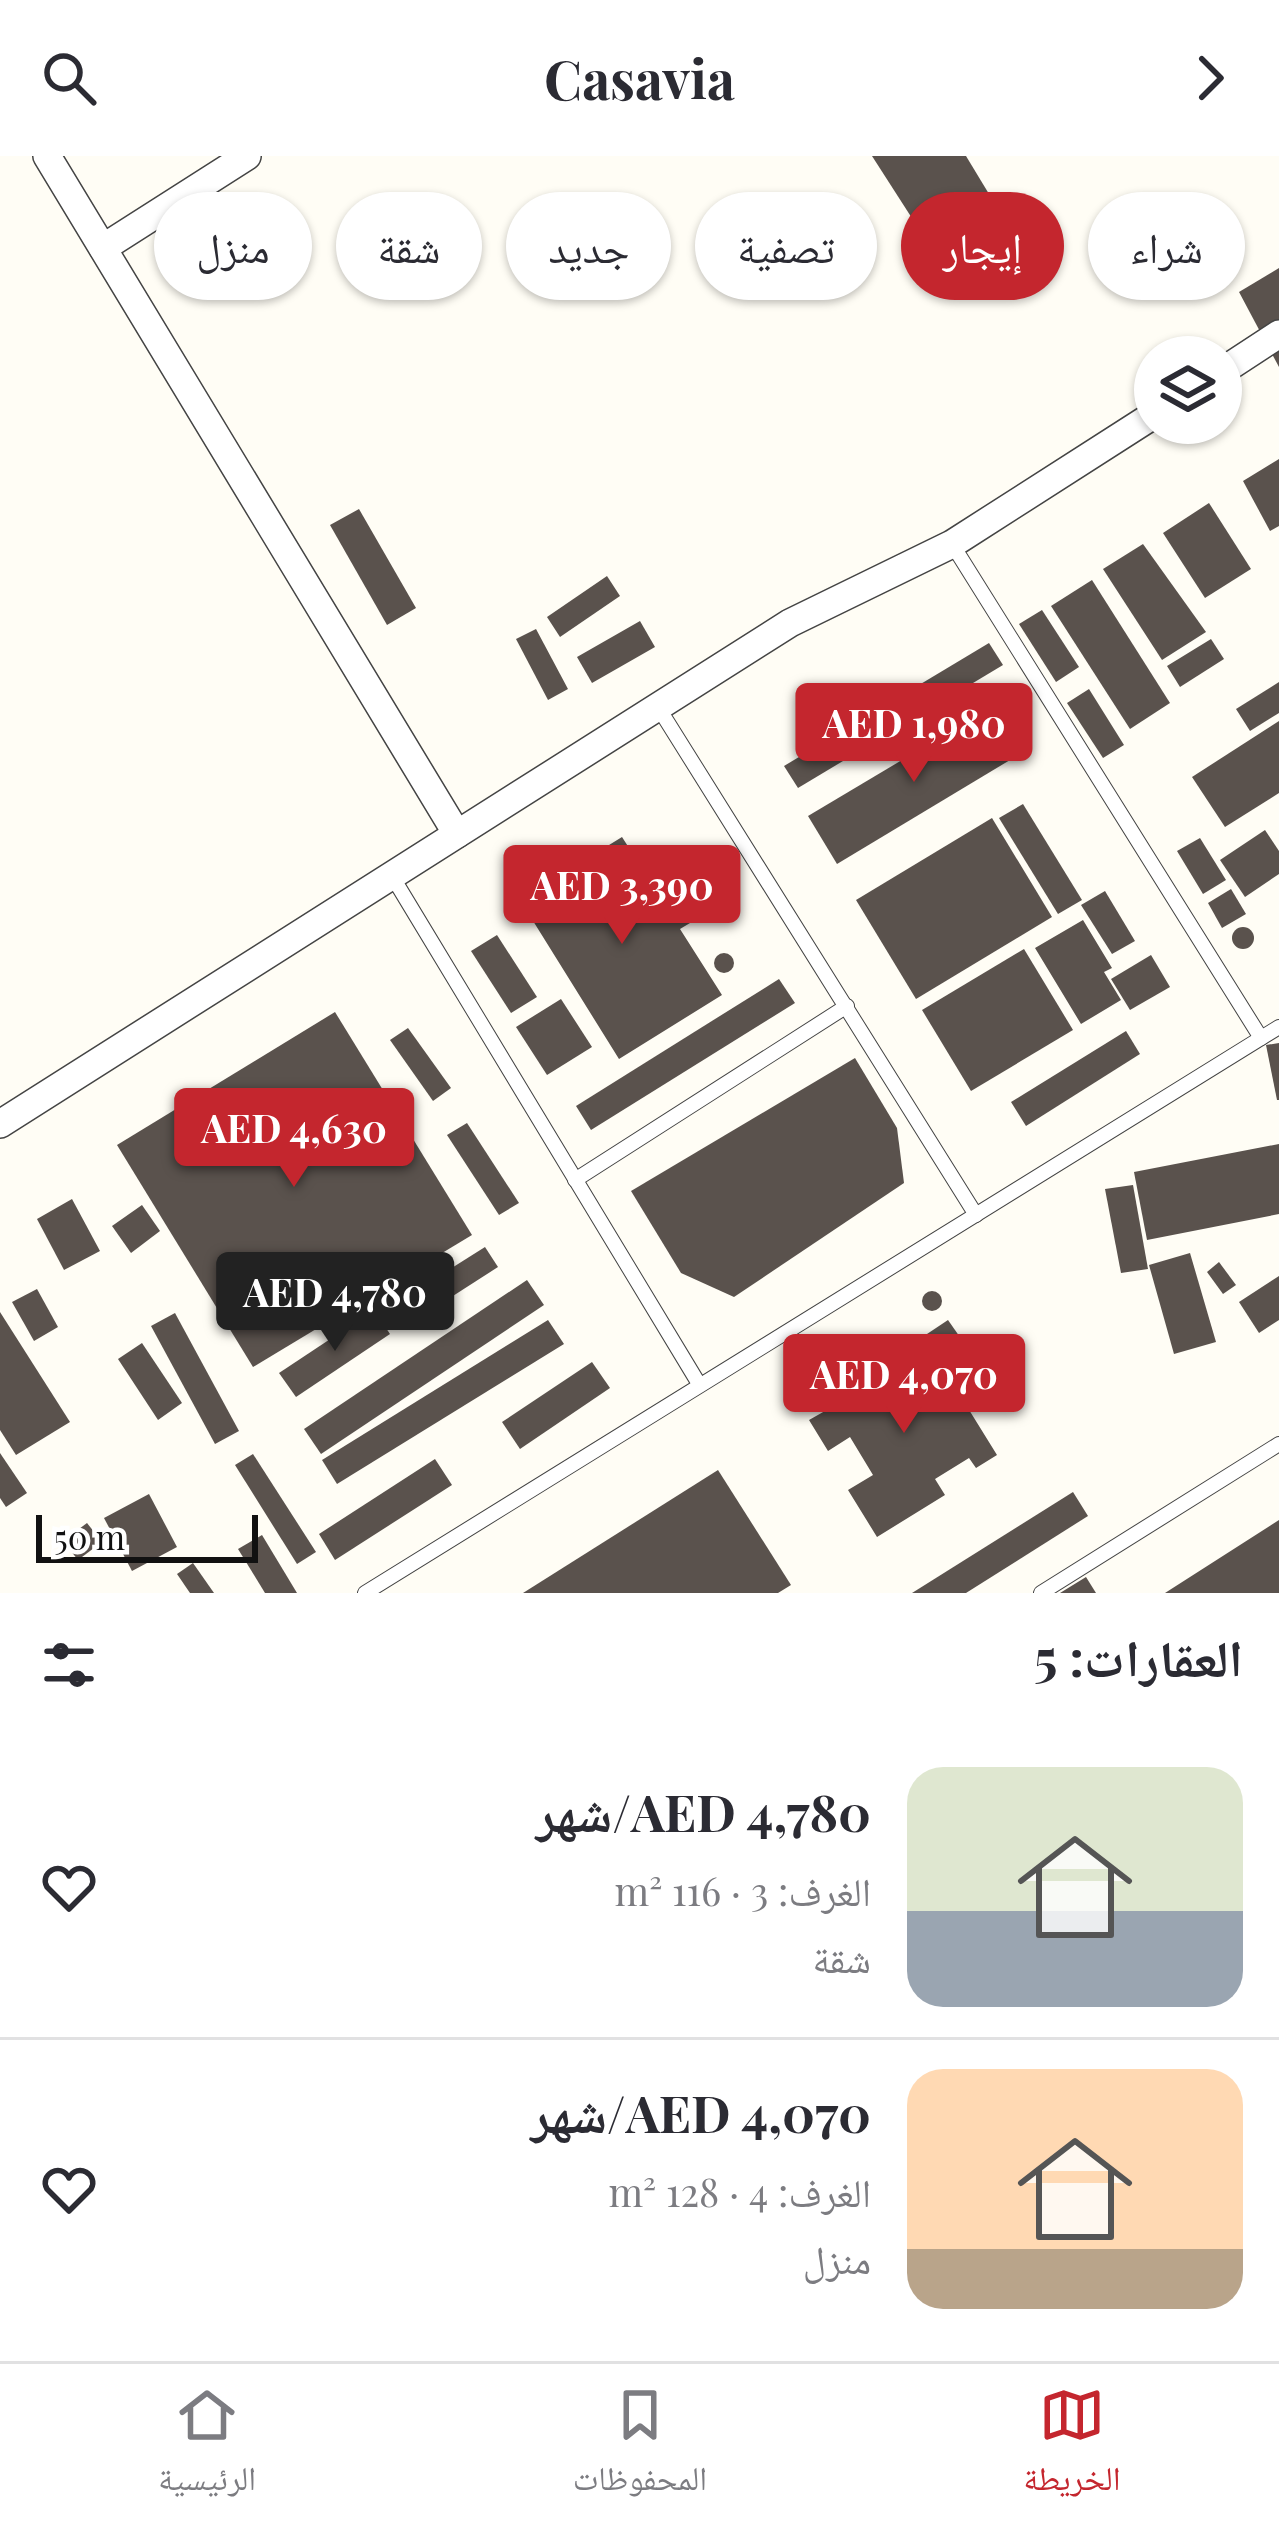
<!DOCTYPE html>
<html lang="ar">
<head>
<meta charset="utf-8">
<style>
  body { margin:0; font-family:"Playfair Display","Noto Naskh Arabic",serif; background:#f7f7f7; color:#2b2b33; direction:rtl; height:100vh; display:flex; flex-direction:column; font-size:45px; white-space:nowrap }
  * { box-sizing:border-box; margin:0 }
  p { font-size:39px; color:#7c7c81 }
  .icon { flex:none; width:66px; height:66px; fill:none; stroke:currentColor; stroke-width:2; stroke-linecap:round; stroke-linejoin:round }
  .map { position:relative; height:1437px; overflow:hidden; direction:ltr }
  .side { display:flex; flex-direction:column; background:#fff; flex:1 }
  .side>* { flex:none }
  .hud { position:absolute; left:36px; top:36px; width:1209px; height:108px; direction:rtl; display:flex; gap:24px }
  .buttons { position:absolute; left:1134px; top:180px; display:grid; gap:24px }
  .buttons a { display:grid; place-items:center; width:108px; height:108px; border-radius:50%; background:#fff; box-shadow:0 3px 9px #0004; font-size:60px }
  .scale { position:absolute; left:36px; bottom:30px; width:222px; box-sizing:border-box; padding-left:12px; border:6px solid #111; border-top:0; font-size:33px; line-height:42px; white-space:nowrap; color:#111; -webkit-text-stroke:9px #fff; paint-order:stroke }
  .price { position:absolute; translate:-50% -102px; padding:0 27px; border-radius:12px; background:#c4262e; color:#fff; font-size:39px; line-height:78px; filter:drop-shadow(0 3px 6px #0008) }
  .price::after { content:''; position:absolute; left:50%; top:72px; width:36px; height:27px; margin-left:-18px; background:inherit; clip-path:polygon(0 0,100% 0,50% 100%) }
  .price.selected { background:#222; color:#fff }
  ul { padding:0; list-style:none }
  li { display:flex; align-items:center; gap:36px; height:300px; padding:0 36px }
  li+li { border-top:3px solid #e1e1e2 }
  li span { display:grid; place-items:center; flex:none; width:336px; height:240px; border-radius:36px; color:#555 }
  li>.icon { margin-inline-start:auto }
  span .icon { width:144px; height:144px; fill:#fffc; stroke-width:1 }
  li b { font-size:51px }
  h2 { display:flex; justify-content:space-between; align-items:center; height:144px; padding:0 36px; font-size:51px }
  .tag { padding:0 42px; border-radius:54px; background:#fff; box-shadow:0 3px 9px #0004; font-size:42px; line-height:108px }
  .tag.selected { background:#c4262e; color:#fff }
  header { display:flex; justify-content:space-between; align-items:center; height:156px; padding:0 36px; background:#fff; font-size:54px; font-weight:700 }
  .tabs { display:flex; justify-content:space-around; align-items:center; height:168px; border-top:3px solid #e1e1e2; background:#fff; font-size:33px; color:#7c7c81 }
  .tabs a { display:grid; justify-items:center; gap:6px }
  .tabs .selected { color:#c4262e }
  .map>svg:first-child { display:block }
</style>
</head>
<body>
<header><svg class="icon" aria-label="forward" viewBox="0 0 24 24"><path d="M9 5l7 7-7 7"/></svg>Casavia<svg class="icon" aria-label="search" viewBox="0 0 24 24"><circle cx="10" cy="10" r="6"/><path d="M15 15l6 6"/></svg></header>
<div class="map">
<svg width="1279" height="1437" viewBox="0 0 1279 1437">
  <rect width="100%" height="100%" fill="#fffdf5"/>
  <g fill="#5a524d">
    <polygon points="872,0 966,0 989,38 926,84"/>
    <polygon points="1279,112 1279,211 1239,136"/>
    <polygon points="1279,303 1279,370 1270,375 1243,325"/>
    <polygon points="1209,347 1251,413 1205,442 1163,377"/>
    <polygon points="359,353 416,452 387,469 330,369"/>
    <polygon points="1143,388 1206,476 1162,504 1103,413"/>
    <polygon points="607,420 620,440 560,481 547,461"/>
    <polygon points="1092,424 1170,547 1130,573 1051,450"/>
    <polygon points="1042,454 1079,511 1056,526 1019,468"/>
    <polygon points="640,465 655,491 592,527 577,501"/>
    <polygon points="536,473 568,533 548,544 516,483"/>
    <polygon points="1211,483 1224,503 1180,531 1167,510"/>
    <polygon points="989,487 1003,509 798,632 784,610"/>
    <polygon points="1279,526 1279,557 1250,575 1236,553"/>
    <polygon points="1089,533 1124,589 1103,602 1067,547"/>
    <polygon points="991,551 1020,598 837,708 808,660"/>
    <polygon points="1279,565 1279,637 1225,671 1192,621"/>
    <polygon points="1023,648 1082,744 1058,758 999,662"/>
    <polygon points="992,662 1052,761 916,843 856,744"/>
    <polygon points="1265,674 1279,695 1279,718 1245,741 1220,704"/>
    <polygon points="622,681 663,745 673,739 690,767 680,773 722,839 619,903 520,744"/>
    <polygon points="1200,682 1226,724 1203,738 1177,695"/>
    <polygon points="1231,733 1246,758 1222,772 1208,747"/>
    <polygon points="1105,735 1135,785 1112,798 1081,749"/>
    <polygon points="1083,764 1112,812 1104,816 1121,844 1081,868 1035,792"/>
    <circle cx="1243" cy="782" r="11"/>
    <polygon points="497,779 537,841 511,857 471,795"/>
    <polygon points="1024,793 1073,874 971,935 922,854"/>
    <circle cx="724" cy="807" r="10"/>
    <polygon points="1151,799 1170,831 1130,854 1111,823"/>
    <polygon points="779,823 795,847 591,974 576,950"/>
    <polygon points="561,843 592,891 547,919 516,871"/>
    <polygon points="335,856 472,1079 253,1211 117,989"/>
    <polygon points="408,872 451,932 433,945 390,884"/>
    <polygon points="1126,875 1140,898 1026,970 1011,946"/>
    <polygon points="1279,887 1279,944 1277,944 1266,889"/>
    <polygon points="855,902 897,972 904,1027 734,1141 681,1117 631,1035"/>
    <polygon points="467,967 519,1047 499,1059 447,979"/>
    <polygon points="1279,988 1279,1058 1147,1084 1134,1016"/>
    <polygon points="1133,1029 1148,1113 1121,1117 1105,1033"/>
    <polygon points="72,1043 100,1095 64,1114 37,1063"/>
    <polygon points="142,1049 160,1075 131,1097 112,1070"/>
    <polygon points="485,1091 498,1111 414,1165 401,1144"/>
    <polygon points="1190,1097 1216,1186 1174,1198 1149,1109"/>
    <polygon points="1219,1106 1236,1129 1223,1138 1207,1116"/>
    <polygon points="1279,1120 1279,1164 1259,1177 1239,1146"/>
    <polygon points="527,1124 544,1149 321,1298 304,1273"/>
    <polygon points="37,1133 58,1171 34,1185 12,1146"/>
    <circle cx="932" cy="1145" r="10"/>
    <polygon points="374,1154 390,1178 296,1241 279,1217"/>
    <polygon points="0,1156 70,1266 16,1299 0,1274"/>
    <polygon points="175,1157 239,1275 215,1288 151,1170"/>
    <polygon points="548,1164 564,1188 337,1328 322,1304"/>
    <polygon points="948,1164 971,1197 950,1211 927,1178"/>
    <polygon points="927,1186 997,1299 976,1312 969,1302 935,1323 945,1339 877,1381 848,1334 873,1319 850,1281 828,1295 809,1264 832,1251 829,1246"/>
    <polygon points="142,1187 182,1247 158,1264 118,1203"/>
    <polygon points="592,1206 610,1232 520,1293 502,1266"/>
    <polygon points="0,1297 27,1337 6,1351 0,1342"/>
    <polygon points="253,1298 316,1396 297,1408 235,1309"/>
    <polygon points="435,1303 452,1329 335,1404 319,1378"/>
    <polygon points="718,1314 791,1429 778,1437 523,1437"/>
    <polygon points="1073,1336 1088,1360 966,1437 912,1437"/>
    <polygon points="149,1338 177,1391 132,1415 104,1362"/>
    <polygon points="1279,1364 1279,1437 1165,1437"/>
    <polygon points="87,1367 102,1386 78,1404 63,1385"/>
    <polygon points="262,1379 297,1437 265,1437 238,1393"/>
    <polygon points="193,1407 214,1437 190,1437 177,1418"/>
    <polygon points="1086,1421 1096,1437 1060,1437"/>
  </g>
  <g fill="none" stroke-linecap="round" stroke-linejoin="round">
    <g stroke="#444" stroke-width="16">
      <g id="service">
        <polyline points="952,388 1261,882"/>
        <polyline points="658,551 976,1059"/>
        <polyline points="392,720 699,1228"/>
        <polyline points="575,1024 847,850"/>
        <polyline points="365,1437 1279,871"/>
        <polyline points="1041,1437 1279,1288"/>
      </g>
    </g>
    <g stroke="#444" stroke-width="30">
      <g id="minor">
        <polyline points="47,0 457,678"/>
        <polyline points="103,92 247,0"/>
        <polyline points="1221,216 1279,178"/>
        <polyline points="0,968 790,467 952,388 1155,258"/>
      </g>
    </g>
    <use href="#service" stroke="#fff" stroke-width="14"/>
    <use href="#minor" stroke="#fff" stroke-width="27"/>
  </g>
</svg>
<div class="buttons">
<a><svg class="icon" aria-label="layers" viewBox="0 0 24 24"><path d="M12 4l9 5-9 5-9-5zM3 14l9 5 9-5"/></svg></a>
</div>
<div class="scale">50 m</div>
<b class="price" style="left:914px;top:629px">AED 1,980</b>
<b class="price" style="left:622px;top:791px">AED 3,390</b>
<b class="price" style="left:294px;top:1034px">AED 4,630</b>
<b class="price selected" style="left:335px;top:1198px">AED 4,780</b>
<b class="price" style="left:904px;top:1280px">AED 4,070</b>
<div class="hud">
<a class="tag">شراء</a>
<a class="tag selected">إيجار</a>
<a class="tag">تصفية</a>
<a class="tag">جديد</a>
<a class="tag">شقة</a>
<a class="tag">منزل</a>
</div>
</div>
<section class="side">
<h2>العقارات: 5<svg class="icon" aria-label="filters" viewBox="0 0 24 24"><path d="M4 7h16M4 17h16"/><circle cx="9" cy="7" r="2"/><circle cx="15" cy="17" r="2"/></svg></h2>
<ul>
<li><span style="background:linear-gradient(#dfe7d0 60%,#9aa5b1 0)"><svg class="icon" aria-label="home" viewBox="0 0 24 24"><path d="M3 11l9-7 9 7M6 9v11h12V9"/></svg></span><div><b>AED 4,780/شهر</b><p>الغرف: 3 · 116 m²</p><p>شقة</p></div><svg class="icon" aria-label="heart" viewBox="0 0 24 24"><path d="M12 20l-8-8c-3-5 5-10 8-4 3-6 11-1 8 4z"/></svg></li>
<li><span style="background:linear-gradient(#ffd9b3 75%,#b9a48a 0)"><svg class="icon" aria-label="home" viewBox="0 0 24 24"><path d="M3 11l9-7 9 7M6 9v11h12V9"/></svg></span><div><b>AED 4,070/شهر</b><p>الغرف: 4 · 128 m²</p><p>منزل</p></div><svg class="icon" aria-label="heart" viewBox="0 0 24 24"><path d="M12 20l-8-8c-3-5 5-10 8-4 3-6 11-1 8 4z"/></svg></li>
</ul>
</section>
<nav class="tabs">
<a class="selected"><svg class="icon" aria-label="map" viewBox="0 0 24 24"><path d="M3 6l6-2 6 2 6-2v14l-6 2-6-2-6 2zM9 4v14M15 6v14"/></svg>الخريطة</a>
<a><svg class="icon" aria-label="saved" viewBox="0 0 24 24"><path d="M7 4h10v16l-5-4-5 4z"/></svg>المحفوظات</a>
<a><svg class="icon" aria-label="home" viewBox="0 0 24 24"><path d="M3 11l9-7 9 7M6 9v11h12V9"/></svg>الرئيسية</a>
</nav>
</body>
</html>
